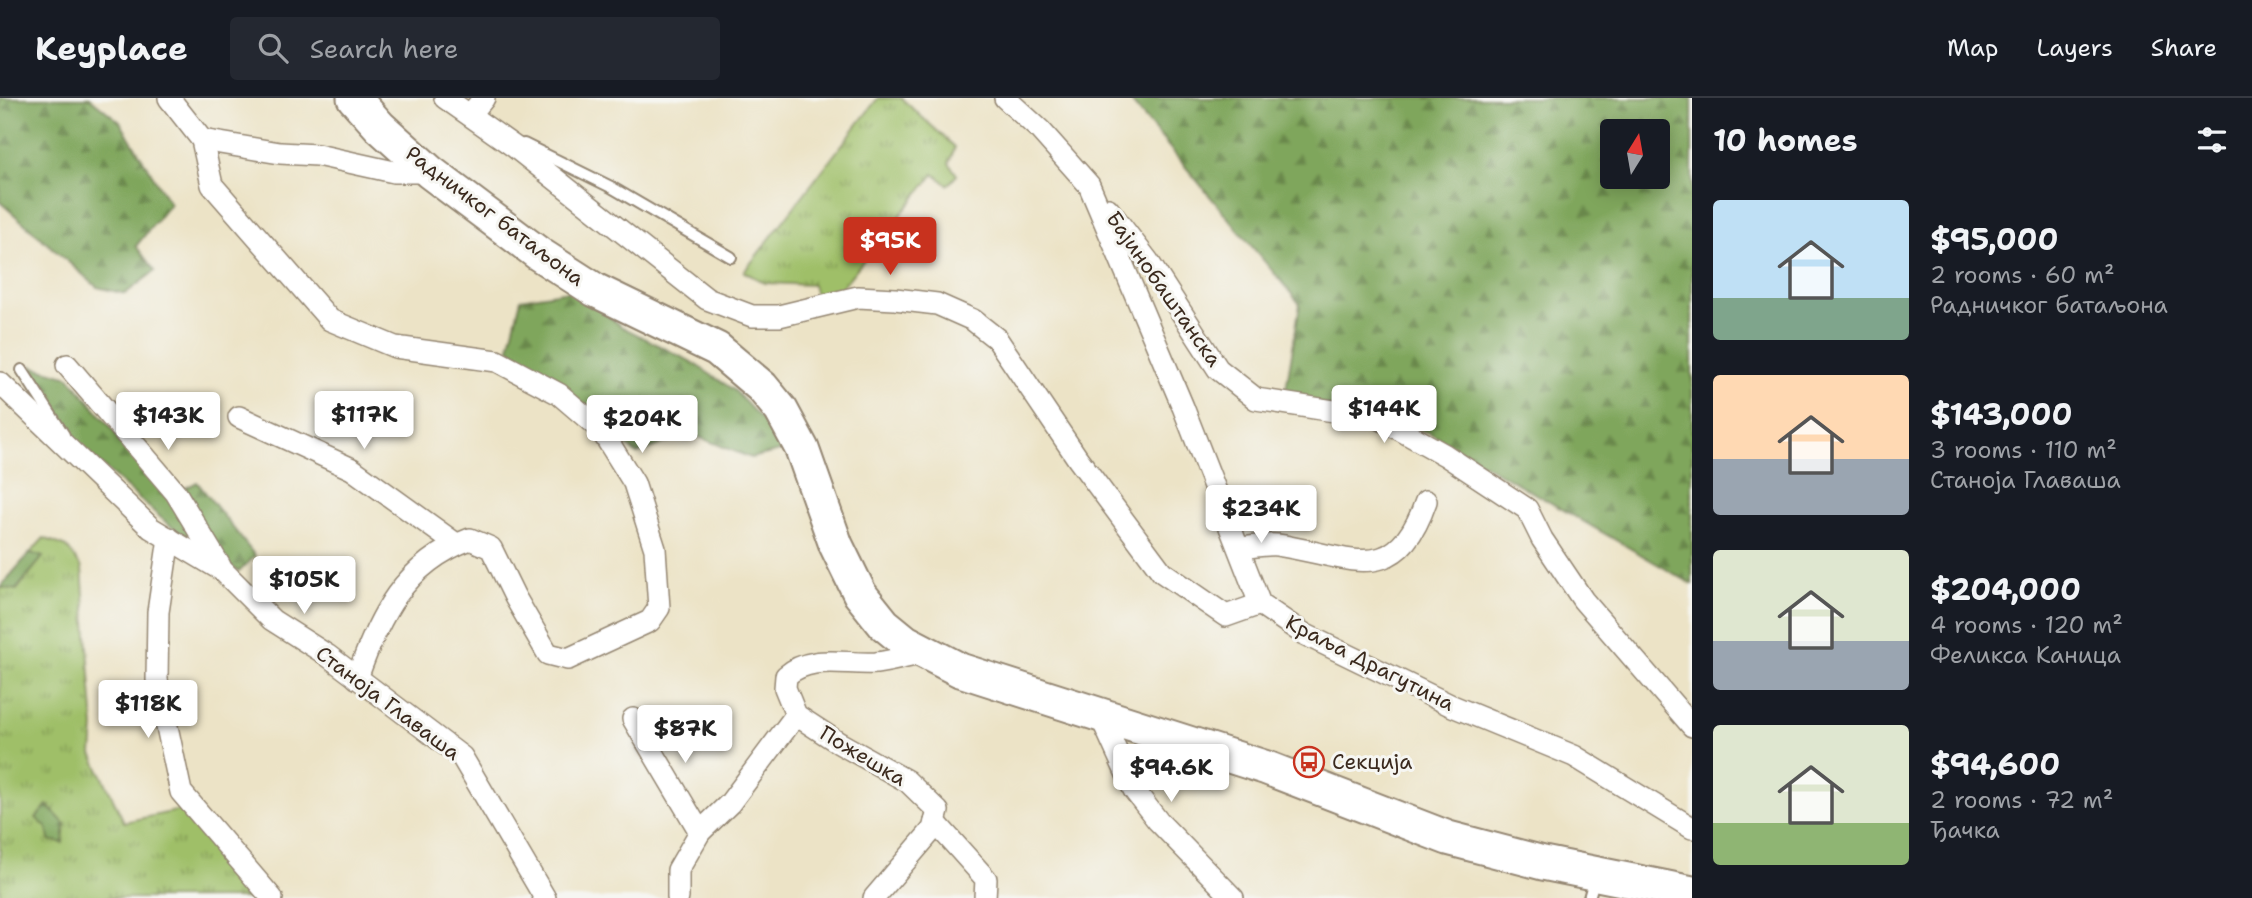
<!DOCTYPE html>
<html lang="en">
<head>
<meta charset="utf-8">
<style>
  body { margin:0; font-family:"Shantell Sans",sans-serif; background:#242831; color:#f1f3f6; height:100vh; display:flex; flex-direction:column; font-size:26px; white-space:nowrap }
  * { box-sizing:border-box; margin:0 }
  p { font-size:23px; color:#9ea1a6 }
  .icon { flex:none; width:38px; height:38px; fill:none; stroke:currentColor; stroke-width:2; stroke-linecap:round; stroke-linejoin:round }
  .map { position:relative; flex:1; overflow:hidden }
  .details { display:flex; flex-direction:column; background:#171b24; width:560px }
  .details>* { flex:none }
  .needle { width:46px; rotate:11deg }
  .controls { position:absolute; left:1600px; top:21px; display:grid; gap:14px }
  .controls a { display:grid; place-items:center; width:70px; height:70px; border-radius:7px; background:#171b24; box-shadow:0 4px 18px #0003; font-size:35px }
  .price { position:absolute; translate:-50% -60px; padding:0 16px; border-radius:7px; background:#fff; color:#222; font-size:23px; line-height:46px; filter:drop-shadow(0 2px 4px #0008) }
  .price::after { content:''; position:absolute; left:50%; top:42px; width:21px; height:16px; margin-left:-10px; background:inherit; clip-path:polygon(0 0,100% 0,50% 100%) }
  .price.current { background:#c8321e; color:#fff }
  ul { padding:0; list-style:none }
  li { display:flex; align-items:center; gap:21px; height:175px; padding:0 21px }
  li span { display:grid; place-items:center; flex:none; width:196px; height:140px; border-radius:7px; color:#555 }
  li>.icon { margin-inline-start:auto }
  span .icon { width:84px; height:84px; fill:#fffc; stroke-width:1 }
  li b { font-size:30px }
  h2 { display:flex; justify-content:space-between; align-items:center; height:84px; padding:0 21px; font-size:30px }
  header { display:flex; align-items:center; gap:42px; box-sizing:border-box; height:98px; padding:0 35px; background:#171b24; border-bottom:2px solid #363941 }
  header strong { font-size:33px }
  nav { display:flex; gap:38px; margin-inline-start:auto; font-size:24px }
  .search { width:490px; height:63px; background:#242831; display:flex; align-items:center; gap:18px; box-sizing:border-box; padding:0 24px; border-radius:7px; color:#9ea1a6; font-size:26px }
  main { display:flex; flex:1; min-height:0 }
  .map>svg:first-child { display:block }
</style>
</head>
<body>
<header>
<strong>Keyplace</strong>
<div class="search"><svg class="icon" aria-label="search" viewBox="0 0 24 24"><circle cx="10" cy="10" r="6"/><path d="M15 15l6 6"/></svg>Search here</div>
<nav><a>Map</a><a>Layers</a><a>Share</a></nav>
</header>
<main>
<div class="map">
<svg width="1692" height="800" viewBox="0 0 1692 800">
  <defs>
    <pattern id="grass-tufts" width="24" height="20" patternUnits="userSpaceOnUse" patternTransform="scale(1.75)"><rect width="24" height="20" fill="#9fbf68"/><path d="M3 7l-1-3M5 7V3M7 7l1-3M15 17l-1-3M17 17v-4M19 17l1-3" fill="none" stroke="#839b55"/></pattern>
    <pattern id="forest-firs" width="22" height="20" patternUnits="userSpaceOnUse" patternTransform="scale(1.75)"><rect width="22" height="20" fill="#7fa65c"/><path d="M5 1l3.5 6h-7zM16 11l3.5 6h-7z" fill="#69874b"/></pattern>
  </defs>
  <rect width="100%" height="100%" fill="#f6f6f2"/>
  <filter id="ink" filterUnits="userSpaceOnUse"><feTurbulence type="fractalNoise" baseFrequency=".0143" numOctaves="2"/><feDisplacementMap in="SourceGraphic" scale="14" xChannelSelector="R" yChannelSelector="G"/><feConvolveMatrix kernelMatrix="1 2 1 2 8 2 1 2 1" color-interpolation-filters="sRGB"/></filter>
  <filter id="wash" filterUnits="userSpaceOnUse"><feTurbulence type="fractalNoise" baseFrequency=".00686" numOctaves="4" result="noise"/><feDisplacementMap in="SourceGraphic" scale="28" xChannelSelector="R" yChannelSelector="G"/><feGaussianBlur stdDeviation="1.57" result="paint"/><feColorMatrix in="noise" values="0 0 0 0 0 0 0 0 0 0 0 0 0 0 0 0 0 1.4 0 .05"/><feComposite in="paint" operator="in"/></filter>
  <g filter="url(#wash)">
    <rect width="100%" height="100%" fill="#ece3c6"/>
    <g fill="url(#grass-tufts)" stroke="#6d7443" stroke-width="2">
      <polygon points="878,0 901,0 955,49 949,65 957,77 948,87 934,76 837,195 817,201 813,187 765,185 744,174"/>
      <polygon points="44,440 67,449 82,470 94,629 92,656 124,724 190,710 268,794 257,800 0,800 0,489 17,492 42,459 30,455"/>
    </g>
    <g fill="url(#forest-firs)" stroke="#5d683d" stroke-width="2" fill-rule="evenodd">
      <polygon points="0,0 90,0 120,24 170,106 136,148 155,173 125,196 97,189 0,104"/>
      <path d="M1128 0H1692V486L1428 334 1285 297 1300 206ZM1612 33H1657V79H1612Z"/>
      <polygon points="574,192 622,229 690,263 734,292 789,351 751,360 689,335 637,356 509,250 521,201"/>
      <polygon points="31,268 69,279 169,399 197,384 255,458 239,474 168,426 78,347"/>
      <polygon points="30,455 43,459 16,492 0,489"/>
      <polygon points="47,707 65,726 63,745 49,742 47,730 36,720"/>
    </g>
  </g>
  <g filter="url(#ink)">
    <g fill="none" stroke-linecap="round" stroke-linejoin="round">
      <g stroke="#948672" stroke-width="14">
        <g id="lane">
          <polyline points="524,46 611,89 731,159"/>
          <polyline points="22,272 64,337"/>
          <polyline points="1589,800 1595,779"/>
        </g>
      </g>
      <g stroke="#948672" stroke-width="24">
        <g id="street">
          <path d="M169 0 202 42 212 87 330 222 395 249 497 263 559 296 601 332 634 385 655 451 659 510 650 523 568 561 548 556 515 499 491 450 470 441C404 466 379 518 357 580"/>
          <polyline points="445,0 516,50 707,201 752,218 779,218 858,199 895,201 937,206 973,222 997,241 1078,361 1162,474 1226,518 1260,506"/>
          <polyline points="1005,0 1040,32 1089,87 1183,309 1260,506 1304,536 1450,607 1574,658 1692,730"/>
          <polyline points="470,17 484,0"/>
          <polyline points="202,42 280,55 317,57 394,74 430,74"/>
          <polyline points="1108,111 1148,163 1218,271 1256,301 1379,320 1445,357 1527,411 1542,441 1583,502 1692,628"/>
          <polyline points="67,267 176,395 220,468"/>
          <polyline points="0,285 151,430 223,473 272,522 327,557 462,659 545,800"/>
          <polyline points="239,319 352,371 456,446"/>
          <polyline points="169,440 158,514 157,582 181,694 272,800"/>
          <path d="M1240 450C1252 449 1265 446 1277 447 1348 457 1395 493 1426 403"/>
          <polyline points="1100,617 1134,692 1158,723 1233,800"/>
          <polyline points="633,621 700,734"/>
          <polyline points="935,724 986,781 985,800"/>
          <polyline points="678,800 678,772 700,734 730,705 796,617"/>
          <path d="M874 800 933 731 938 713 907 683 839 645 796 617 785 590 786 578C811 556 844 567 876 565 892 563 909 558 925 555"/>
        </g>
      </g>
      <g stroke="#948672" stroke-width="37">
        <polyline id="primary" points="354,0 380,29 430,74 539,156 595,192 717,251 762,289 781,312 802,351 836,447 860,496 884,526 906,544 960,572 1267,670 1448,740 1543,765 1692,795"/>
      </g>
      <use href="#lane" stroke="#fff" stroke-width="10"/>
      <use href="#street" stroke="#fff" stroke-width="21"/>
      <use href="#primary" stroke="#fff" stroke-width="33"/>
    </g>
  </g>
  <defs>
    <g id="bus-ring" transform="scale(1.575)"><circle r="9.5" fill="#f6f6f2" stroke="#c8321e" stroke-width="1.5"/><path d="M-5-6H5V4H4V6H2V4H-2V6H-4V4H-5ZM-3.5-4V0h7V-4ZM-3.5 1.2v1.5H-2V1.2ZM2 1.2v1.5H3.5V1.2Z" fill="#c8321e"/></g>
  </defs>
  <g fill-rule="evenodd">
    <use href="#bus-ring" x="1309" y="664"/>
  </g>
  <g text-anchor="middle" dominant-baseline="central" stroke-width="6" stroke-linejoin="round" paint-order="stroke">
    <g font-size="21" fill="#3b2a1e" stroke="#f6f6f2">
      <text transform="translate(495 118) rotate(37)">Радничког батаљона</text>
      <text transform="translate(1164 191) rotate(55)">Бајинобаштанска</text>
      <text transform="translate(1370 565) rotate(27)">Краља Драгутина</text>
      <text transform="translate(388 605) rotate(37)">Станоја Главаша</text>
      <text transform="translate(863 658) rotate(31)">Пожешка</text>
    </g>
    <g font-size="21" fill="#3b2a1e" stroke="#f6f6f2" text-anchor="start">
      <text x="1332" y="664">Секција</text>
    </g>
  </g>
</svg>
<div class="controls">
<a><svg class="needle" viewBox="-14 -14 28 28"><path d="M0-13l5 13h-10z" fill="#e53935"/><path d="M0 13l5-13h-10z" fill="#9ea1a6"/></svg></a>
</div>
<b class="price current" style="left:890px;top:179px">$95K</b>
<b class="price" style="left:1384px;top:347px">$144K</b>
<b class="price" style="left:364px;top:353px">$117K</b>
<b class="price" style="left:168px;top:354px">$143K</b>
<b class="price" style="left:642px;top:357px">$204K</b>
<b class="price" style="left:1261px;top:447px">$234K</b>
<b class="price" style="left:304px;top:518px">$105K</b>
<b class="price" style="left:148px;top:642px">$118K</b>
<b class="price" style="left:685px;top:667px">$87K</b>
<b class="price" style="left:1171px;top:706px">$94.6K</b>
</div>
<section class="details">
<h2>10 homes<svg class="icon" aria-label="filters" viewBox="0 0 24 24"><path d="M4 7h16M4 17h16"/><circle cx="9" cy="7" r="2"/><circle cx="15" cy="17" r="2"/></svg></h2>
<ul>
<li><span style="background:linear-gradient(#bfe0f5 70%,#7fa58c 0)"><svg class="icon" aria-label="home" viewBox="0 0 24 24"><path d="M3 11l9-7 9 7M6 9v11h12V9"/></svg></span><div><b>$95,000</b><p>2 rooms · 60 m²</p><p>Радничког батаљона</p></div></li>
<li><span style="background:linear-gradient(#ffd9b3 60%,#9aa5b1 0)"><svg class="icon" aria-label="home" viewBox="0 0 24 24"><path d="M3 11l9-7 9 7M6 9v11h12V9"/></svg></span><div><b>$143,000</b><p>3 rooms · 110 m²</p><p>Станоја Главаша</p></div></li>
<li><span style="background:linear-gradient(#dfe7d0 65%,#9aa5b1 0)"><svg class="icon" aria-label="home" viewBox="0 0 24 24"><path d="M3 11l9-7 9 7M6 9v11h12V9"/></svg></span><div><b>$204,000</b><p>4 rooms · 120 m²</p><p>Феликса Каница</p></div></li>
<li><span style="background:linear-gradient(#dfe7d0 70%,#8fb573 0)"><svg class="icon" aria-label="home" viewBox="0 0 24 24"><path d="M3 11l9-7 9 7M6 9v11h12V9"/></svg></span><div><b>$94,600</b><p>2 rooms · 72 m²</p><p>Ђачка</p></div></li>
</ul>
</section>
</main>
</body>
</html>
